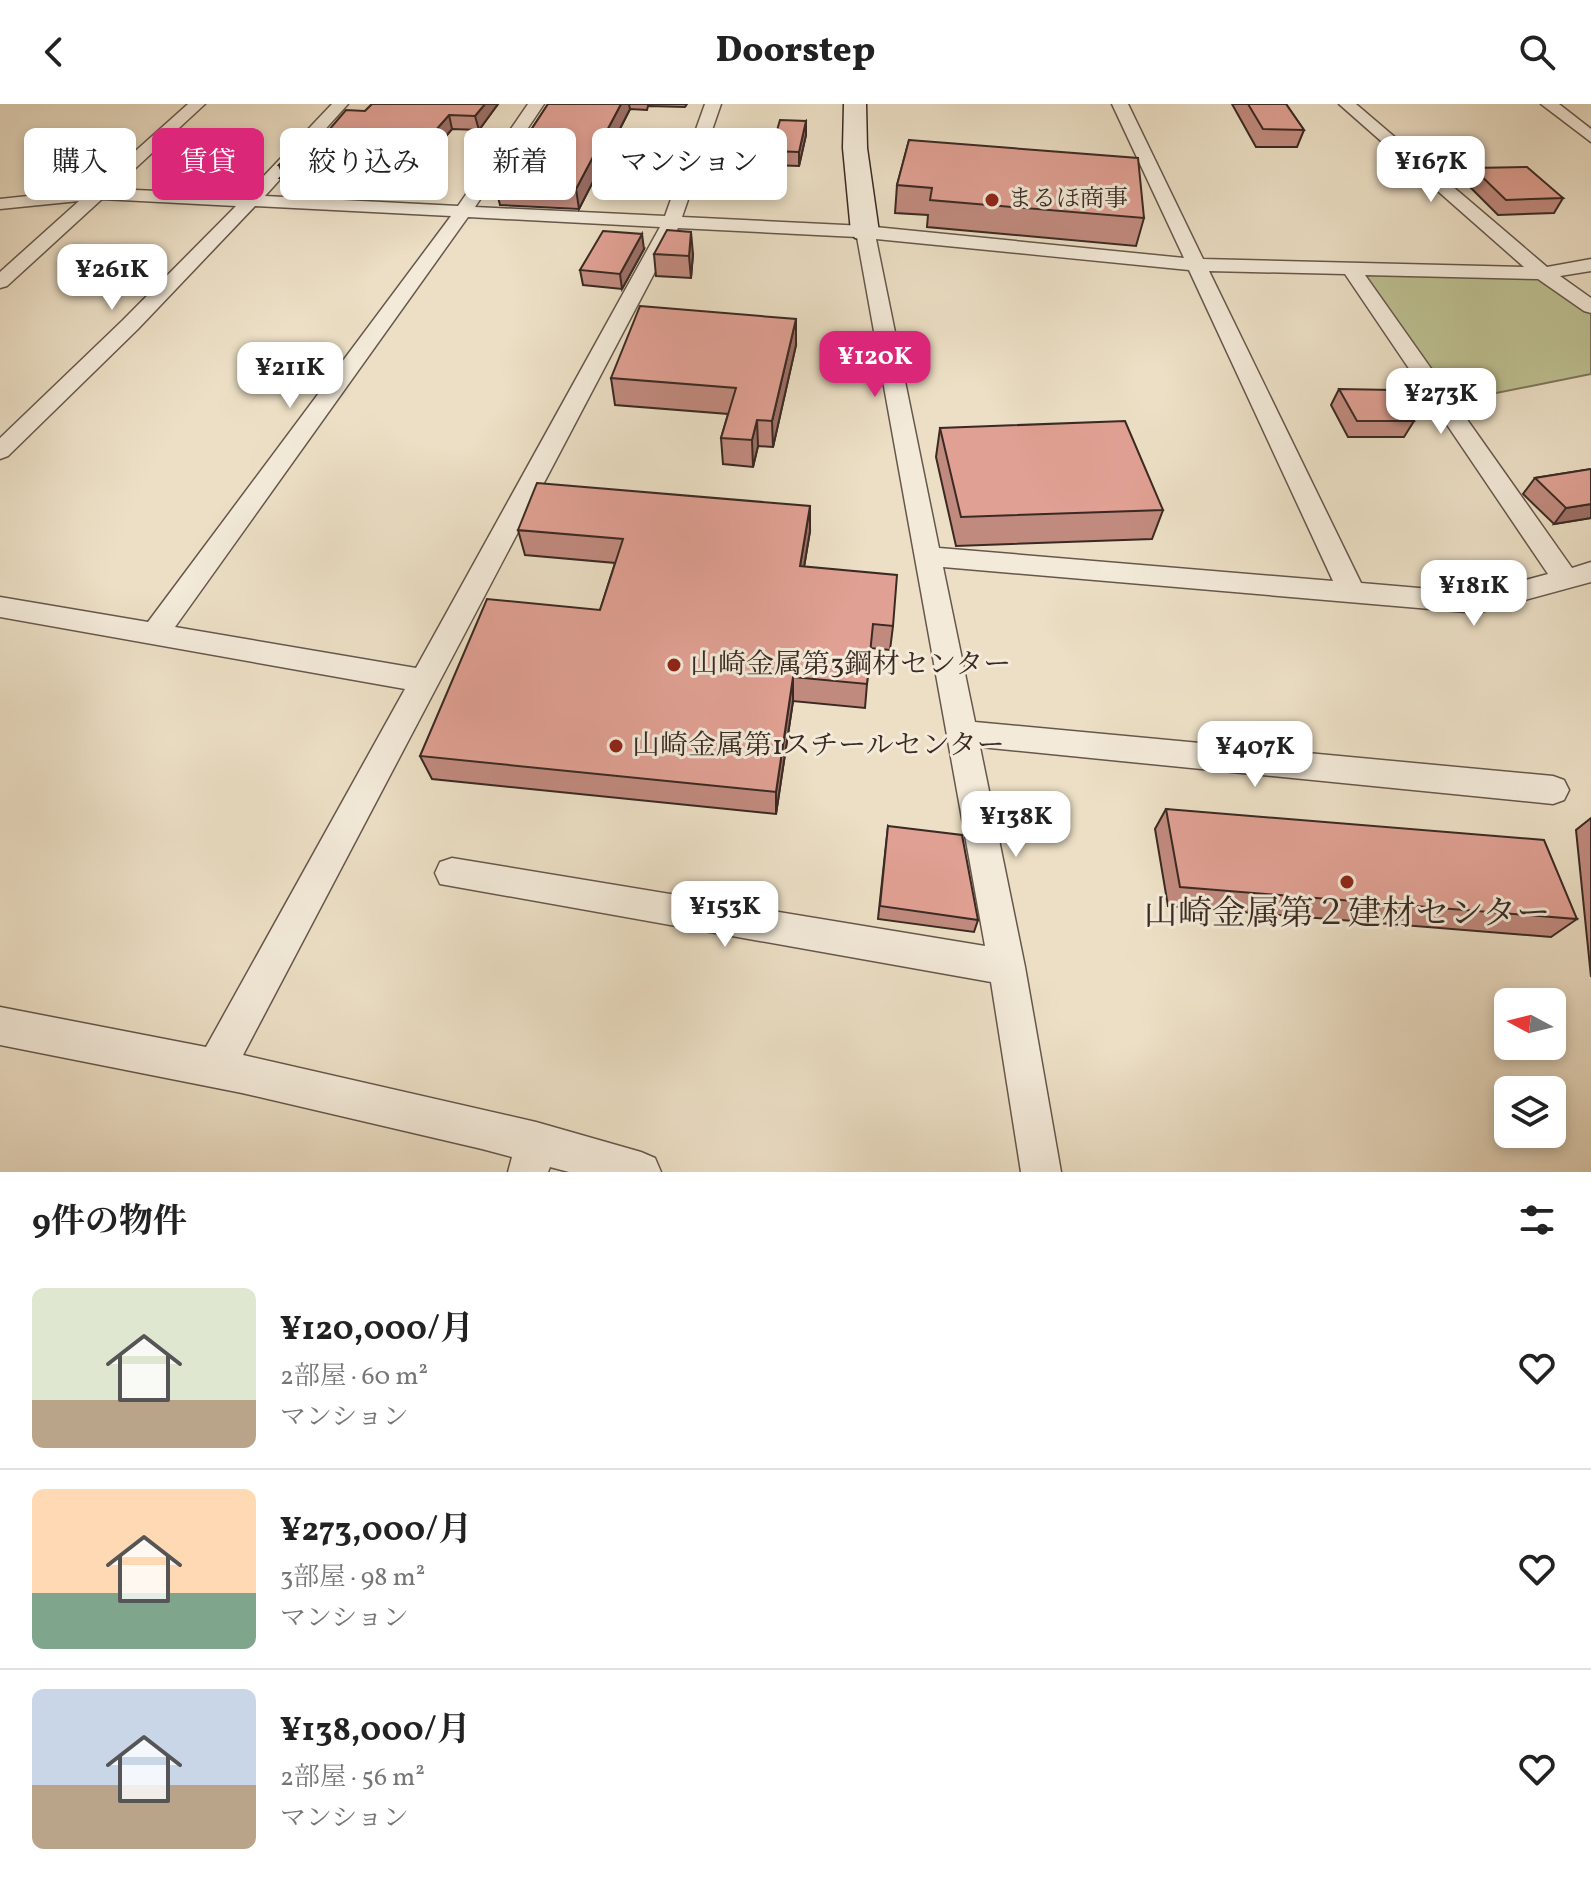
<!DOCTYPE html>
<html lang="ja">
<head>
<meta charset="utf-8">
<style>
  body { margin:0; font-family:Vollkorn,"Noto Serif JP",serif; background:#f2f2f2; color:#222; height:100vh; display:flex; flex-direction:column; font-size:30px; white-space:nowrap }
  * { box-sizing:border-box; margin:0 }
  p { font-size:26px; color:#767676 }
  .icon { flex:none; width:44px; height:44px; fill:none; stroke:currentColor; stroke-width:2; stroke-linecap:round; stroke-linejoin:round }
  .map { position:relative; height:1068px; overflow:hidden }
  .panel { display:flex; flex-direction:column; background:#fff; flex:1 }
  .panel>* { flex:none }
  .guide { position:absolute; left:24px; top:24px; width:800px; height:72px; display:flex; gap:16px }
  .needle { width:52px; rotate:277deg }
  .fabs { position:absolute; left:1494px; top:884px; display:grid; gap:16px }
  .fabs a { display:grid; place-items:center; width:72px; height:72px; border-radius:12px; background:#fff; box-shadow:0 4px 12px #0003; font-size:40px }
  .price { position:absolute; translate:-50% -68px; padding:0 18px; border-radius:16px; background:#fff; color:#222; font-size:26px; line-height:52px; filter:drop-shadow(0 2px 4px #0008) }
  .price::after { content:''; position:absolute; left:50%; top:48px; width:24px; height:18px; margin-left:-12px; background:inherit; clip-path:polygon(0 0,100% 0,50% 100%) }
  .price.active { background:#db2777; color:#fff }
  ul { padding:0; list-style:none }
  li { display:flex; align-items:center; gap:24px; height:200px; padding:0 32px }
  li+li { border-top:2px solid #e0e0e0 }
  li span { display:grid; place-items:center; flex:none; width:224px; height:160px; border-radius:12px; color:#555 }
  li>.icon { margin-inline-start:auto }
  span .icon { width:96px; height:96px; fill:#fffc; stroke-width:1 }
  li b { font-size:34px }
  h2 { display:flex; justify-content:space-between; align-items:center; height:96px; padding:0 32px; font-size:34px }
  .chip { padding:0 28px; border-radius:12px; background:#fff; box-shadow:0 4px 12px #0003; font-size:28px; line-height:72px }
  .chip.active { background:#db2777; color:#fff }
  header { display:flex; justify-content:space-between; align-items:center; height:104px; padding:0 32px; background:#fff; font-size:36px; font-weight:800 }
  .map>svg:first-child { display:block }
</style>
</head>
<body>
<header><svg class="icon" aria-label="back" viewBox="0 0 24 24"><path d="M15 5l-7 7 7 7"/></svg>Doorstep<svg class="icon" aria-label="search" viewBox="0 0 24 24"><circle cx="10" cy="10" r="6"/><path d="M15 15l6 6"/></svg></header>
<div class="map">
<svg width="1591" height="1068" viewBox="0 0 1591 1068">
  <rect width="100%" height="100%" fill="#ecdfc5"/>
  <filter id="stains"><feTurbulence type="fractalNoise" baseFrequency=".0025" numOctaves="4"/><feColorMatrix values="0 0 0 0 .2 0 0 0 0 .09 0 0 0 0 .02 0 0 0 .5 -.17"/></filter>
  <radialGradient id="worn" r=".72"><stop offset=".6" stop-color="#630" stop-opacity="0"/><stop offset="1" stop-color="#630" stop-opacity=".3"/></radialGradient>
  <polygon fill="#bdc091" stroke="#7c755a" stroke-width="2" points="1352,166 1543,169 1591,203 1591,270 1447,299"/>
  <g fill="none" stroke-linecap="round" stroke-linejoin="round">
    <g stroke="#66574c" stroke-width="3">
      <g id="street">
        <path d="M188 0H205L113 85 246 91 332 0H348L265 92 458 102 528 0H544L475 103 665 112 705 0H721L682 113 865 122 1184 154 1112 0H1128L1203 155 1524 163 1339 0H1356L1547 163 1591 155V167L1560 172 1591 194V209L1584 207 1538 175 1365 171 1572 464 1591 458V478L1477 509 943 463 975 618 1553 672 1564 676 1569 686 1564 696 1553 700 980 643 1025 863 1061 1068H1021L991 878 440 780 435 769 440 758 452 754 985 842 857 133 678 124 243 951 536 1018 641 1048 655 1054 661 1068H569L550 1063 548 1068H508L512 1053 482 1045 242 989 0 941V903L206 943 405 585 0 513V493L148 518 451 112 255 102 138 225 8 352 0 355V334L123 216 236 102 102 95 7 182 0 184V168L79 97 0 105V95L93 85ZM468 113 660 123 416 564 175 523ZM876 135 1189 166 1333 477 939 444ZM1209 167 1345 170 1548 470 1477 489 1361 479Z"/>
        <polygon points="1541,0 1559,0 1591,25 1591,38"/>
      </g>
    </g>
    <g stroke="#3a2a23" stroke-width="3">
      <polygon id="secondary" points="844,0 866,0 867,44 879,128 875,134 865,136 855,134 851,128 843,44"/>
    </g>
    <use href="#street" fill="#f3ead9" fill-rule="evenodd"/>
    <use href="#secondary" fill="#f3ead9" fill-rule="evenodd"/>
  </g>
  <g fill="#c18a7e" stroke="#3a2a23" stroke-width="2">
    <polygon points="372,0 498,0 479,26 452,25 397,90 286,88 280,74 283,71 279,61 365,7"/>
    <polygon points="548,0 687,0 685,3 648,2 647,6 630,5 579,105 500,101 495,81"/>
    <polygon points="1232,0 1286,0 1304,26 1297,43 1256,43"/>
    <polygon points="806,17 806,31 799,62 772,61 771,47"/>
    <polygon points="909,36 1144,114 1136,142 927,123 928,111 895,109 897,81"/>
    <polygon points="1473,64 1563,94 1554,109 1498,111 1465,78"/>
    <polygon points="644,145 622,185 583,181 580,166"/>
    <polygon points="654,150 693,150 691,174 656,172"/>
    <polygon points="796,241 773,343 758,342 753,363 723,360 721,334 728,310 615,301 611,274"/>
    <polygon points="1339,285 1414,317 1404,333 1348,333 1331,301"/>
    <polygon points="940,324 1163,406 1152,435 956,442 936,353"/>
    <polygon points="1591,365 1591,414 1554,420 1523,390 1535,374"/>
    <polygon points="518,426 810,427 804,463 893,522 890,546 870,544 865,604 793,597 776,710 432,675 420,652 600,506 615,459 525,451"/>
    <polygon points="1166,705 1577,815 1551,833 1168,802 1155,725"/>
    <polygon points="1591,714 1591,873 1576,726"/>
    <polygon points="888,722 978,816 974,828 878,815"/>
  </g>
  <g fill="#9d7067" stroke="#3a2a23" stroke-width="2">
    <polygon points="485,0 498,0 479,26 475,12"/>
    <polygon points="621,0 629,0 630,5 579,105 576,85"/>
    <polygon points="449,11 452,25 397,90 392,76"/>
    <polygon points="806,17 806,31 799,62 799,48"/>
    <polygon points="691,128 693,150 691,174 689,152"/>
    <polygon points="642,130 644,145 622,185 620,170"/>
    <polygon points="796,215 796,241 773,343 772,317"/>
    <polygon points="757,316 758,342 753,363 752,336"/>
    <polygon points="1591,400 1591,414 1554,420 1566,404"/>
    <polygon points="810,402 810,427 800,487 800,462"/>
    <polygon points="793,573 793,597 776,710 776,688"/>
  </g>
  <g fill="#e0a093" stroke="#3a2a23" stroke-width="2">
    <polygon points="372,0 485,0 475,12 449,11 392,76 280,74 293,61 279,61 305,32 323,33 346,6 365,7"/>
    <polygon points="548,0 621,0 576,85 495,81"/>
    <polygon points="1248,0 1286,0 1304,26 1263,25"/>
    <polygon points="780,16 806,17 799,48 771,47"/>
    <polygon points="909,36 1138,54 1144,114 930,96 932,84 897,81"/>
    <polygon points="1527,63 1563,94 1506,96 1473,64"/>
    <polygon points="667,126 691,128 689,152 654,150"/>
    <polygon points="603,127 642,130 620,170 580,166"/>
    <polygon points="640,202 796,215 772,317 757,316 752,336 721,334 736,284 611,274"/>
    <polygon points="1339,285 1394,286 1414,317 1357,317"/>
    <polygon points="1125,317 1163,406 961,413 940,324"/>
    <polygon points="1591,365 1591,400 1566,404 1535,374"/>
    <polygon points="537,379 810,402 800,462 897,471 893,522 873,520 867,580 793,573 776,688 420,652 487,495 600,506 623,435 518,426"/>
    <polygon points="1166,705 1544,736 1577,815 1180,783"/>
    <polygon points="888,722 962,731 978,816 880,802"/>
  </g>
  <g fill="#8f2418" stroke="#f3ead9" stroke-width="3">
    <circle cx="992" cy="96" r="8"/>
    <circle cx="674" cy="561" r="8"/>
    <circle cx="616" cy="642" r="8"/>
    <circle cx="1347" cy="778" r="8"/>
  </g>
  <g text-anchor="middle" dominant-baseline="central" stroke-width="6" stroke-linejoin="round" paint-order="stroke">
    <g font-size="24" fill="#3a2a23" stroke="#f3ead9" text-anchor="start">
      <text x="1008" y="96">まるほ商事</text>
    </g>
    <g font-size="28" fill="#3a2a23" stroke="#f3ead9" text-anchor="start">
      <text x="690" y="561">山崎金属第3鋼材センター</text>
      <text x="632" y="642">山崎金属第1スチールセンター</text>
    </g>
    <g font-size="34" fill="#3a2a23" stroke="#f3ead9">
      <text x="1347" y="811">山崎金属第２建材センター</text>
    </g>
  </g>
  <rect width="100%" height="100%" filter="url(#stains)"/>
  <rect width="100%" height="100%" fill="url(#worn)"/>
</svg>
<div class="fabs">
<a><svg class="needle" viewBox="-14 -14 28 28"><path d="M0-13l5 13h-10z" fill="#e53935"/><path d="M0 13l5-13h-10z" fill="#767676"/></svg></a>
<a><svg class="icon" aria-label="layers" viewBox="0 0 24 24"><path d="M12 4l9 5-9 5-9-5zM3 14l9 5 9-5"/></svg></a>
</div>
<b class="price" style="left:1431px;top:100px">¥167K</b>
<b class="price" style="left:112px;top:208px">¥261K</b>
<b class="price active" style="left:875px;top:295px">¥120K</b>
<b class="price" style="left:290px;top:306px">¥211K</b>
<b class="price" style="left:1441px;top:332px">¥273K</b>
<b class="price" style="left:1474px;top:524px">¥181K</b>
<b class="price" style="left:1255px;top:685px">¥407K</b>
<b class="price" style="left:1016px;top:755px">¥138K</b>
<b class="price" style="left:725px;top:845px">¥153K</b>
<div class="guide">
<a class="chip">購入</a>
<a class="chip active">賃貸</a>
<a class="chip">絞り込み</a>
<a class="chip">新着</a>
<a class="chip">マンション</a>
</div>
</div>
<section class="panel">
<h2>9件の物件<svg class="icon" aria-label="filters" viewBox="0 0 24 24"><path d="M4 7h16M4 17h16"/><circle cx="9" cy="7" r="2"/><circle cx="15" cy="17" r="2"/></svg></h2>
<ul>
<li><span style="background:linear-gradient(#dfe7d0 70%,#b9a48a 0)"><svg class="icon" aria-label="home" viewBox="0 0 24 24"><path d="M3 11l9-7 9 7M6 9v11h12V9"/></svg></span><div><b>¥120,000/月</b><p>2部屋 · 60 m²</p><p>マンション</p></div><svg class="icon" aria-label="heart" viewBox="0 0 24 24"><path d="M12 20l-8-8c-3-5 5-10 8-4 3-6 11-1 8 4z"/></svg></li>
<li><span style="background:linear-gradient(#ffd9b3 65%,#7fa58c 0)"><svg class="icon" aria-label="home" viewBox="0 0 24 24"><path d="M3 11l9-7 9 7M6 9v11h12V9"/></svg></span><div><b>¥273,000/月</b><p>3部屋 · 98 m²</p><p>マンション</p></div><svg class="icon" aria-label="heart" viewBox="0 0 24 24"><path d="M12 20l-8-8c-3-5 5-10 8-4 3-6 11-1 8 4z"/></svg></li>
<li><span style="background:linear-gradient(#c9d6e8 60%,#b9a48a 0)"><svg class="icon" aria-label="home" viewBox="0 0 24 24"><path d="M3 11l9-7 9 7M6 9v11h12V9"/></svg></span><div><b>¥138,000/月</b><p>2部屋 · 56 m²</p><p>マンション</p></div><svg class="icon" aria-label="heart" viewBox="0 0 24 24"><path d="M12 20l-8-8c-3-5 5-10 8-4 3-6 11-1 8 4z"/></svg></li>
</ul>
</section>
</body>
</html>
